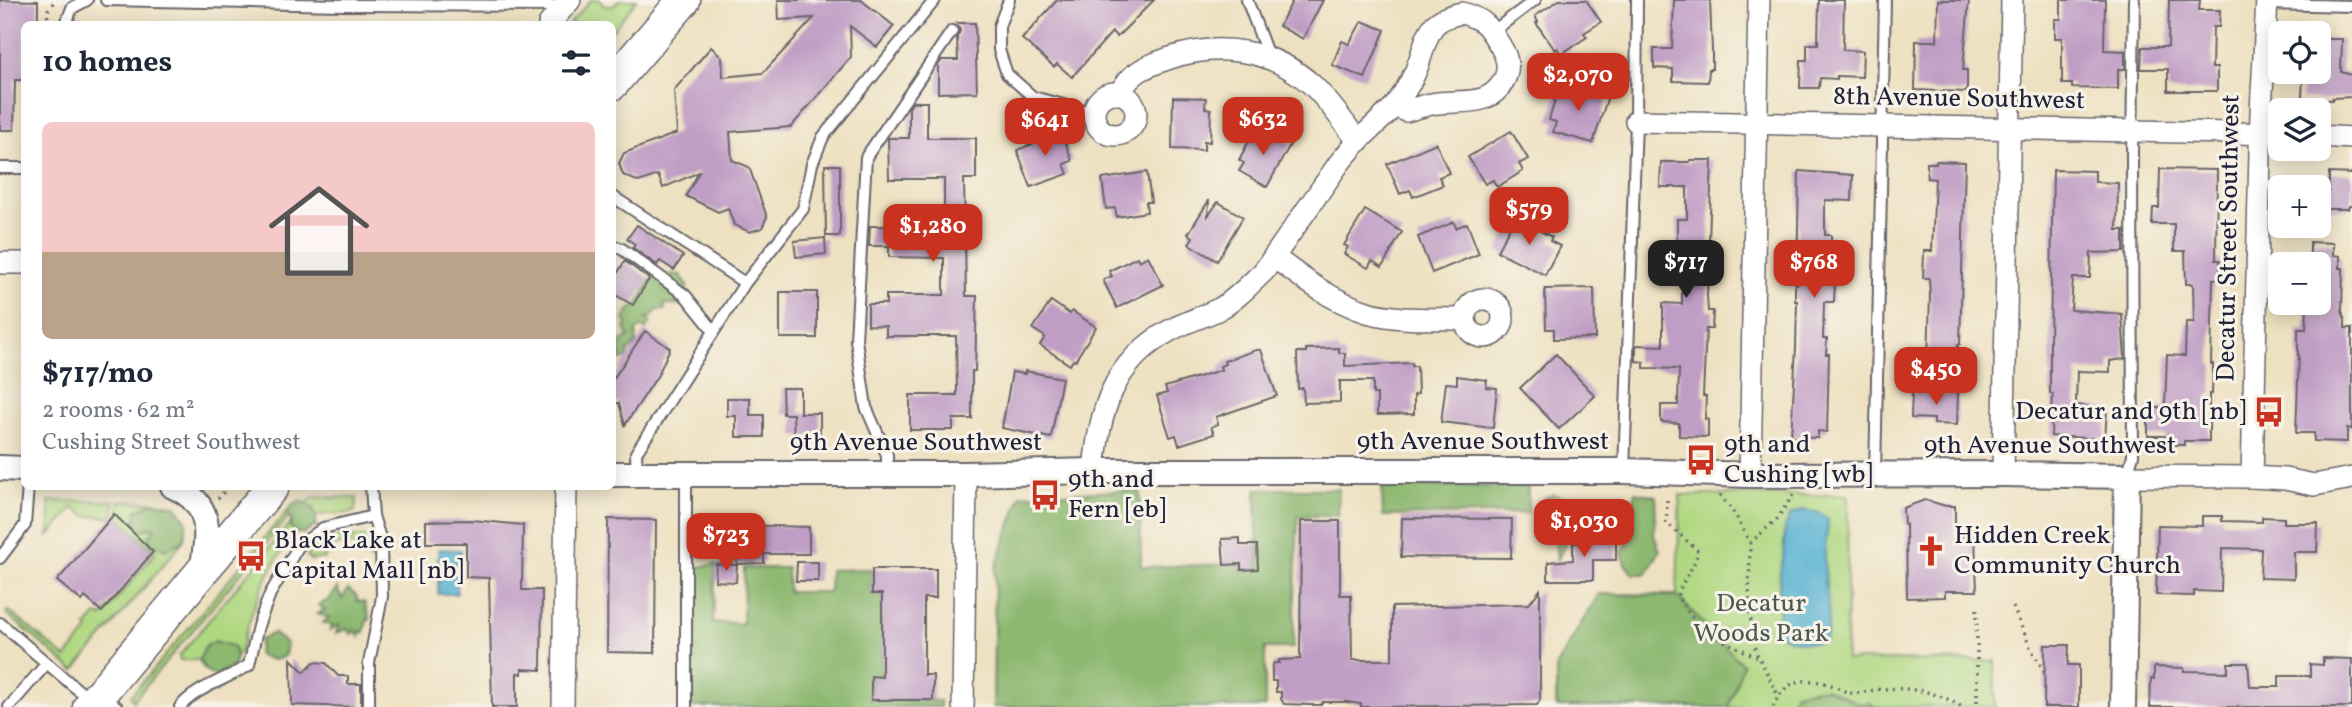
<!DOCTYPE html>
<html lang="en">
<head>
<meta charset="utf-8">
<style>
  body { margin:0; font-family:Vollkorn,serif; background:#f2f2f3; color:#1f2937; height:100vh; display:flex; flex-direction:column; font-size:26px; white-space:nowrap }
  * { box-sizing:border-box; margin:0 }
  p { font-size:23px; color:#747a83 }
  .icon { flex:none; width:38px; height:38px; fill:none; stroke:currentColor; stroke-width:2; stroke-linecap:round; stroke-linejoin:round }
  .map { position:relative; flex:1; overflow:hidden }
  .drawer { position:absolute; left:21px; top:21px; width:595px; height:469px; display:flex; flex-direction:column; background:#fff; border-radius:10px; box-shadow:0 4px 18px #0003 }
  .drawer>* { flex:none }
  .buttons { position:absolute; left:2268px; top:21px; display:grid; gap:14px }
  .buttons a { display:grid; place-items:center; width:63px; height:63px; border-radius:10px; background:#fff; box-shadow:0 4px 18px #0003; font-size:35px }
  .price { position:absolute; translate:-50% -60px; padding:0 16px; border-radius:14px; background:#c8321e; color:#fff; font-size:23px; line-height:46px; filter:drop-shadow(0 2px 4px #0008) }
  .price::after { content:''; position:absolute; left:50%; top:42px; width:21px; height:16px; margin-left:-10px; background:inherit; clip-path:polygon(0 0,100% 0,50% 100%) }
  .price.current { background:#222; color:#fff }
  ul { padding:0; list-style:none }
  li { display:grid; align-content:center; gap:14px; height:371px; padding:0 21px }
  li span { display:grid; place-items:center; height:217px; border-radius:10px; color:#555 }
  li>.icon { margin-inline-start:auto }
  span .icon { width:126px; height:126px; fill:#fffc; stroke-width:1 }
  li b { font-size:30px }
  h2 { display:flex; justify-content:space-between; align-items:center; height:84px; padding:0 21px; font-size:30px }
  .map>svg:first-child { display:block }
</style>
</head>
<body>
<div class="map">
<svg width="2352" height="707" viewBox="0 0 2352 707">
  <rect width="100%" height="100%" fill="#f7f3e8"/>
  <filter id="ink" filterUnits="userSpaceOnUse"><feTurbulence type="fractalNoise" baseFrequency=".0143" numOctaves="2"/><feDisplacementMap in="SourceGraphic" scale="14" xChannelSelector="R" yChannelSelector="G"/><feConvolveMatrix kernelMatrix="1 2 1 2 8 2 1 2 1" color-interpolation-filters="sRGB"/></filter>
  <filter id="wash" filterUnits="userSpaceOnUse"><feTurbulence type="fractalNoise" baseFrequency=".00686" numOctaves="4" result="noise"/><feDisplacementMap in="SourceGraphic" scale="28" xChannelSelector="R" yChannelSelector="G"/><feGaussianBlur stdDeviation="1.57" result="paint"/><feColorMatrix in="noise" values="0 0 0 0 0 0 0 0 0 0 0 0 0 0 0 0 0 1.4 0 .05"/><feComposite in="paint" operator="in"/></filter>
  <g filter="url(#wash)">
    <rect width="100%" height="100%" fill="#eee1c1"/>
    <g fill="#b0d882" stroke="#697d5e" stroke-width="2">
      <polygon points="591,0 600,0 604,6 614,6 619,0 637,0 613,30 612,24 569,24"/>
      <polygon points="1680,495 1848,495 1846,660 1995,661 1995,707 1556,707 1556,666 1599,594 1677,595"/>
      <path d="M313 497 357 498 355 511C344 517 331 510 316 516L306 505Z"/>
      <polygon points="49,501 114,501 114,514 112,517 86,516 74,507 47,538 50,530"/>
      <polygon points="119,501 155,502 137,510 135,524 142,530 153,526 166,550 184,540 74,671 6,613 8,610 66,658 89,629 86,627 96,615 102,617 155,553 119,518"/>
      <polygon points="289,509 287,513 289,516 133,701 131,696"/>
      <path d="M292 521 295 532H297C266 568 252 608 240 653L236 656 235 649 206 646 199 660H180L179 656Z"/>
      <path d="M328 537H368L374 543V558L370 560 368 545H327L325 558 310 560 307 556C312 547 319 541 328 537Z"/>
    </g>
    <g fill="#8cb870" stroke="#576d56" stroke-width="2">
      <path d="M672 274 681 275 687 285V302L681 305 664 304 665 310H657L652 317 646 318 651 322 646 329 641 327 636 332C638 342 636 347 628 351L627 358 620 360 619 357 622 355 618 350 623 340 629 337 625 329 627 324 624 320 629 310 637 306 650 281 659 275 666 276Z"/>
      <polygon points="1528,486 1528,513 1383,516 1382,487"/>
      <polygon points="1256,489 1339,489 1338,516 1298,516 1293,648 1265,648 1265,707 993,707 995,569 1021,495 1140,490 1141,567 1241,564 1241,570 1258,569"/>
      <polygon points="1635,492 1657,496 1654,535 1660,551 1646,574 1633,574 1625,564 1622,553 1631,537"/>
      <polygon points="1553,494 1575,503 1569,530 1562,533 1565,545 1557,561 1554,521 1545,498"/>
      <polygon points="299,501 305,502 306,505 314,508 313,512 316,516 316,526 303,534 295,532 290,526 292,521 287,513 293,504"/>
      <polygon points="155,502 176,506 187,522 184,540 166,550 151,545 148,537 154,531 153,527 142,530 135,524 137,510"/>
      <polygon points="716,564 713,623 743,623 744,568 787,568 788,592 829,592 830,570 872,569 872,594 882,594 882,677 871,677 871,700 940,701 940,707 687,707 692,568"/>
      <polygon points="337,588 342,599 348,589 357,596 357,601 364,602 370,620 367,620 364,633 360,631 360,637 354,630 351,634 347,629 336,633 339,625 330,630 332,625 323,623 329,617 317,614 325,610 318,605 329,600"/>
      <polygon points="1599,594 1677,596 1743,665 1728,707 1557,707 1556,666"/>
      <path d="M273 633 287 644 285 655C275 663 269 659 258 655L260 640Z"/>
      <polygon points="215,641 233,646 236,656 234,666 215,676 205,670 199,660 206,646"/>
      <polygon points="1825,688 1861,704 1870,703 1875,707 1788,707 1795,692"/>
    </g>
    <g fill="#53b0d1" stroke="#3a6986" stroke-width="2">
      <path d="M1803 510 1820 513 1828 519C1828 532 1825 545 1825 558 1823 585 1835 617 1824 642 1806 644 1794 643 1778 634L1780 572 1783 559 1785 528 1790 515Z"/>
      <polygon points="438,549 461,550 461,559 457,560 457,594 438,594"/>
    </g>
    <g id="blocks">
      <g fill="#bf9dc5">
        <polygon points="0,0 38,1 38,24 24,24 24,80 15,80 14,130 0,130"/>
        <polygon points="778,0 861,0 894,26 877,47 850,26 851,57 791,127 730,132 732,160 749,167 767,217 762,228 750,232 734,225 728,208 718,212 686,196 699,172 663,188 658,175 639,182 623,175 619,163 624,153 677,133 674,90 711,47 722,57 723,77 763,73 814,18 779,20"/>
        <polygon points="1057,0 1154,0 1117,37 1112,32 1072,77 1057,64 1054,67 1022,39"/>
        <polygon points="1293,0 1323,0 1303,39 1279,26"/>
        <polygon points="1559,0 1586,0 1601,22 1584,33 1587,37 1561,54 1557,48 1555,50 1536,23 1538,22 1535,16"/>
        <polygon points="1674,0 1710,0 1712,50 1712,69 1709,69 1708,82 1673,81 1673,69 1654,68 1654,49 1672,49"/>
        <polygon points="1819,0 1844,0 1843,50 1863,51 1862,77 1837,76 1837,79 1820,78 1819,88 1800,88 1801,60 1807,60 1807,44 1818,44"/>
        <polygon points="1938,0 1969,0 1963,70 1967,70 1967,92 1915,90 1916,41 1937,41"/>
        <polygon points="2061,0 2105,0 2104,50 2125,51 2125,69 2118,69 2118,89 2072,88 2072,84 2062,84 2062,38 2055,38 2055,19 2061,19"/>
        <polygon points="2169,0 2200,0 2199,10 2220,10 2219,27 2213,27 2212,68 2217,68 2217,91 2168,91 2168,69 2141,69 2142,47 2168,47"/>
        <polygon points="1362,21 1385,30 1365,78 1332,65 1342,41 1349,44"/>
        <polygon points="957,23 975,23 977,92 938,93 938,65 942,60 958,60 957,37 960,31"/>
        <polygon points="2319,39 2342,39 2341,72 2352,75 2352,97 2332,98 2332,100 2302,99 2303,72 2319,72"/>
        <polygon points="1569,84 1608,96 1593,143 1553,132 1556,122 1549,120 1558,90 1566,93"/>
        <polygon points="1173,97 1206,98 1205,108 1211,109 1210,142 1204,141 1204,150 1172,149"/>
        <polygon points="913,102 927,102 927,138 976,138 976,179 964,179 966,296 977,296 975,371 972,371 972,419 953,419 953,430 910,430 910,395 957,395 956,336 886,336 886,326 868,325 868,304 886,304 886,295 944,295 944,258 889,257 889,246 869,246 870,226 888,226 888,217 944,217 944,179 889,179 888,138 909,138 909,108"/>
        <polygon points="1052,128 1055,136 1062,133 1072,161 1064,164 1068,174 1031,187 1017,150 1033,144 1030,136"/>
        <polygon points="1264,129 1291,143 1267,187 1239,171 1244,163 1239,160 1253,133 1259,137"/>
        <polygon points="1511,131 1528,159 1519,164 1523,171 1497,187 1493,180 1485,184 1468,157"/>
        <polygon points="1436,143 1449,173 1439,177 1443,185 1413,197 1410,190 1400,194 1387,164"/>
        <polygon points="1690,160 1712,160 1707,296 1708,311 1713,311 1712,329 1706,329 1703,396 1706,396 1705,419 1708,419 1708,437 1679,436 1679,423 1661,422 1661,405 1678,405 1679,369 1644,368 1644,362 1636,361 1636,345 1663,346 1663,303 1682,304 1682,265 1652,264 1653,247 1677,247 1677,219 1687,219 1687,187 1660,187 1661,162 1690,162"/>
        <polygon points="1936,161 1965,162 1960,344 1958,344 1957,363 1928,362 1930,295 1929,278 1923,278 1924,251 1932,251 1935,179 1927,178 1927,163 1936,163"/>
        <polygon points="825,165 840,165 840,236 826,236"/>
        <polygon points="2160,169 2217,170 2216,260 2220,260 2221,279 2213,279 2211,364 2213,364 2212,394 2209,394 2209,441 2184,441 2184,445 2165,445 2165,436 2148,436 2148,408 2165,408 2167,355 2185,356 2186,322 2194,322 2193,284 2186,284 2185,251 2174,251 2174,224 2152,224 2153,208 2159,208"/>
        <polygon points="2053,170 2095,171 2095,182 2118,183 2117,230 2124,230 2124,252 2091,253 2090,278 2073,278 2071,310 2122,314 2125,359 2110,361 2110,372 2077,371 2076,405 2107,409 2105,439 2051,436 2053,394 2050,394 2050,340"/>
        <polygon points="1799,171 1853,175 1852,201 1825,200 1825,235 1831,235 1831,253 1826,253 1826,282 1835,282 1834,302 1824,302 1823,339 1827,339 1826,354 1829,354 1827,432 1818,431 1818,438 1791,437 1796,347 1797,301 1795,301 1795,284 1797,284"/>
        <polygon points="1147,172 1151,202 1146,202 1147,212 1117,217 1115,208 1106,209 1102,179"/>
        <polygon points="2329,173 2352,174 2352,206 2349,206 2348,209 2319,209 2319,192 2329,192"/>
        <polygon points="1209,200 1208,216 1218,202 1243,217 1217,261 1189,244 1193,237 1188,234"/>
        <polygon points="1365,210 1402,232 1382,267 1372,261 1368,268 1344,254 1348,247 1344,245"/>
        <polygon points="1513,221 1521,225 1523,222 1552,237 1550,241 1560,246 1545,275 1497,251"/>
        <polygon points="1454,222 1456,228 1467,223 1479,254 1432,273 1418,237"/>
        <polygon points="637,225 683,256 674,270 660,261 657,265 633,248 635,244 627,239"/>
        <polygon points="825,238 826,254 796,257 794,241"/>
        <polygon points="2310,242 2333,243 2333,255 2340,256 2340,268 2343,268 2342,311 2345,320 2345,328 2352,328 2352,429 2347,428 2347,442 2314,441 2314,433 2296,433 2299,355 2298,355 2298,329 2306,329 2307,303 2319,303 2319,264 2310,264"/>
        <polygon points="1148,256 1163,285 1117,308 1103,280 1112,276 1109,271 1137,257 1139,261"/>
        <polygon points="625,261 649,279 633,305 612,293 612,282"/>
        <polygon points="1594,288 1595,338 1554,339 1554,329 1546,329 1545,289"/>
        <rect x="780" y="292" width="37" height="46"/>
        <polygon points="1051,301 1070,314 1072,311 1096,327 1075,361 1073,360 1070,365 1040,345 1045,337 1033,329"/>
        <polygon points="645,331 670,348 658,375 625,425 619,403 612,403 612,381"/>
        <polygon points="1339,348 1339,353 1345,353 1345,366 1412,363 1412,366 1417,366 1418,394 1414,395 1414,414 1377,415 1377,394 1373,394 1373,381 1340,381 1340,402 1304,403 1303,388 1298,389 1297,352 1306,352 1306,349"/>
        <polygon points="1256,350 1261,350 1277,396 1216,417 1218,424 1211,427 1214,434 1179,445 1176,435 1170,437 1157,396 1167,393 1165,387 1221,370 1220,366 1225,364 1224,361"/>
        <polygon points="1556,354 1595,396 1559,429 1520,388"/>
        <polygon points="1025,371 1062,378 1051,438 1002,428 1012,372 1025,374"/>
        <polygon points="1457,376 1487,380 1486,387 1497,388 1493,428 1441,422 1446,383 1457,384"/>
        <polygon points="782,388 800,388 800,413 820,413 820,436 794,436 793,414 783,414"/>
        <polygon points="1912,391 1958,392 1957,425 1934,424 1934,419 1911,418"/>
        <polygon points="727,398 750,398 750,415 764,415 764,437 736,437 736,416 727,416"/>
        <polygon points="1925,500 1946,506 1955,506 1955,536 1975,536 1977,591 1945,591 1945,597 1907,598 1906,524 1904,524 1903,508"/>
        <polygon points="114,514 153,552 102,612 85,597 82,601 57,581"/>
        <polygon points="2202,516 2222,516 2222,521 2262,522 2262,517 2284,518 2284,523 2318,523 2317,552 2294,552 2294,579 2260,578 2261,549 2222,548 2221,592 2194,591 2194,596 2156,595 2158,525 2202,526"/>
        <polygon points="1402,518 1512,519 1511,558 1401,557"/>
        <polygon points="608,519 656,520 655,653 607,652"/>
        <polygon points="472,520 523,525 522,590 542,590 541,670 522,669 522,674 517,673 517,707 492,707 489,578 466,577 466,543 426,543 426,521"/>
        <polygon points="1301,521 1340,521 1340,595 1351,595 1352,660 1392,660 1392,607 1529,604 1540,590 1540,700 1537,705 1361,707 1361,704 1347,702 1323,702 1321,705 1309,705 1284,704 1281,699 1281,692 1276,692 1276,681 1272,681 1272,667 1274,663 1279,663 1279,660 1300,659"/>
        <polygon points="736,525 809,527 809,554 764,554 764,563 737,564"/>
        <polygon points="1588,536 1616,536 1616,560 1593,560 1593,580 1548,580 1548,562 1573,560 1573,543 1588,543"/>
        <polygon points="1240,538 1240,545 1257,545 1258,569 1241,570 1241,564 1224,565 1222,539"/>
        <polygon points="797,562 818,562 818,581 796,581"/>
        <polygon points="716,564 737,565 736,582 715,581"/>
        <polygon points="872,569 936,569 936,598 924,598 924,675 933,675 933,700 871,700 871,676 882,677 882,594 872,594"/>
        <polygon points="2045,645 2069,645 2068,665 2079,665 2079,707 2044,707"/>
        <polygon points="2323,658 2352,659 2352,707 2150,707 2151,679 2154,679 2154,667 2184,668 2184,671 2228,672 2228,663 2248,663 2250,687 2279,687 2279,676 2310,676 2310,664 2323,665"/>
        <polygon points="291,659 304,672 314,662 326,663 338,676 348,676 348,684 361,684 361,707 292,705"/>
      </g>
    </g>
  </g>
  <g filter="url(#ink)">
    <use href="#blocks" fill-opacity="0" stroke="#69656a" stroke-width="2"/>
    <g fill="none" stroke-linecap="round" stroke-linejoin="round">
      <g stroke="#69656a" stroke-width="14">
        <g id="service">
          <polyline points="106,0 342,5 562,6"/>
          <polyline points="1009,0 999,26 999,50 1007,74 1033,97 1094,113"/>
          <polyline points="1247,0 1268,56"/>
          <polyline points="2267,4 2352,6"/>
          <polyline points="66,24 72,8 87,0"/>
          <polyline points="1492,32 1535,0"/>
          <polyline points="0,168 24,168"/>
          <polyline points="612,196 745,283"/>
          <polyline points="612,245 622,249 685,295 714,331"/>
          <polyline points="1624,471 1636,121 1637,0"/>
          <polyline points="637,474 636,453 745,283 803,209 812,164 823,137 935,0"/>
          <polyline points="887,474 887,455 866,407 856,340 866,157 952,31"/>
          <polyline points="1875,475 1885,0"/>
          <polyline points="2127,476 2133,455 2132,155 2134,0"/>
          <polyline points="0,558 25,525 28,486"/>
          <polyline points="0,623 91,701"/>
          <polyline points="102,696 117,707"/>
          <polyline points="9,707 47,663"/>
          <path d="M180 707C195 688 228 679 249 665L258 626 270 594 298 547 323 528 373 516"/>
          <polyline points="369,707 369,663 382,597 381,541 373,516 371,486"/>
          <polyline points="686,707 686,474"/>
        </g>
      </g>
      <g stroke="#69656a" stroke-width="24">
        <g id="minor">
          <path d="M1462 13C1485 19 1489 27 1501 47 1507 57 1510 67 1505 78 1492 107 1464 100 1438 103 1427 104 1417 108 1406 111L1396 105C1406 90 1415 76 1420 59 1429 31 1430 19 1462 13Z"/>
          <polyline points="549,24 570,0"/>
          <circle cx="1115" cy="114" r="21"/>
          <path d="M1120 94C1129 72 1149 65 1170 58 1218 42 1271 49 1310 83 1329 100 1343 122 1358 141"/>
          <polyline points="1636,121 2280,134"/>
          <polyline points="2319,136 2352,138"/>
          <path d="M1274 257C1303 279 1332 301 1367 312 1398 321 1433 318 1464 319"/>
          <polyline points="0,263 24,263"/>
          <circle cx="1484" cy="318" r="19"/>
          <path d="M1094 471C1099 411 1113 362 1169 331 1185 322 1203 317 1219 309 1236 300 1250 284 1264 271L1340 162 1358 141 1396 105"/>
          <polyline points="2003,474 2012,0"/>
          <polyline points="1750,475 1759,0"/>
          <polyline points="2127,476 2252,477 2285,479 2314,485 2352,478"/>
          <polyline points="2252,477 2261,112 2267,0"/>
          <polyline points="563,707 566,486"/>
          <polyline points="963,707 966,474"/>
        </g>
      </g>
      <g stroke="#69656a" stroke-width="28">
        <g id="tertiary">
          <polyline points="0,468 24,469"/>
          <polyline points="612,474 966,474 1094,471 1624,471 1750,475 2003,474 2127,476 2123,707"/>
          <path d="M173 486C214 503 208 535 202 571"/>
        </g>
      </g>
      <g stroke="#69656a" stroke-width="35">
        <g id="primary">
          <polyline points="612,84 684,0"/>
          <polyline points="89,707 273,486"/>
        </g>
      </g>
      <g stroke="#69656a" stroke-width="3.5" stroke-dasharray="2 5" stroke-linecap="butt">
        <polyline points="47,24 48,10 55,0"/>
        <polyline points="1720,495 1736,516 1750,543 1749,610 1756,652 1778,695"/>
        <polyline points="218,499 226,489"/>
        <path d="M1667 500 1666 522 1698 551C1695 567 1683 579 1677 596L1701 630 1757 657"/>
        <polyline points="1750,543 1777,519 1793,495"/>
        <polyline points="2013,607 2030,647 2046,675"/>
        <polyline points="1977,609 1977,707"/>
        <path d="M1773 707C1785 680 1803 676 1831 685 1837 687 1844 692 1851 693 1861 694 1873 689 1884 689 1911 687 1939 692 1962 707"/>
      </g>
      <use href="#service" stroke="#fff" stroke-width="10"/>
      <use href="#minor" stroke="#fff" stroke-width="21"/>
      <use href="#tertiary" stroke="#fff" stroke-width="24"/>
      <use href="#primary" stroke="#fff" stroke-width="32"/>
    </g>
  </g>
  <defs>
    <g id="bus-bare" transform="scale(2.415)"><path d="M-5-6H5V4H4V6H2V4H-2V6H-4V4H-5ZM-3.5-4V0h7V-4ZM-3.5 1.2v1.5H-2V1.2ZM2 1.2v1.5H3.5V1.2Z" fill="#c8321e" stroke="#f7f3e8" stroke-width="2.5" paint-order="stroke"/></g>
    <g id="church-bare" transform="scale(2.415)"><path d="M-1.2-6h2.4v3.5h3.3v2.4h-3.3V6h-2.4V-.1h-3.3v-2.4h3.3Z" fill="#c8321e" stroke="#f7f3e8" stroke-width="2.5" paint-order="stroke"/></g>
  </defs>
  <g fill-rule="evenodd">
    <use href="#bus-bare" x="2269" y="412"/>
    <use href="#bus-bare" x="1701" y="460"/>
    <use href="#bus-bare" x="1045" y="495"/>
    <use href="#church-bare" x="1931" y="551"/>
    <use href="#bus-bare" x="251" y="556"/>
  </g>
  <g text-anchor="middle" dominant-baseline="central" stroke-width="6" stroke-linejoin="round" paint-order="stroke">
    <g font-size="26" fill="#22223b" stroke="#f7f3e8">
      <text transform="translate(1959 99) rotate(1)">8th Avenue Southwest</text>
      <text transform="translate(2229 238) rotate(-89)">Decatur Street Southwest</text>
      <text x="1483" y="442">9th Avenue Southwest</text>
      <text x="916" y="443">9th Avenue Southwest</text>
      <text x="2050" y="446">9th Avenue Southwest</text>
    </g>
    <g font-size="26" fill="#22223b" stroke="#f7f3e8" text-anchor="start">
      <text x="2246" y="412" text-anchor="end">Decatur and 9th [nb]</text>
      <text x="1724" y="445">9th and<tspan x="1724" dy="30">Cushing [wb]</tspan></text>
      <text x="1068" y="480">9th and<tspan x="1068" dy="30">Fern [eb]</tspan></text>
      <text x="1954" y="536">Hidden Creek<tspan x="1954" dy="30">Community Church</tspan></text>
      <text x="274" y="541">Black Lake at<tspan x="274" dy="30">Capital Mall [nb]</tspan></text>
    </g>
    <g font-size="26" fill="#4d5950" stroke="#f7f3e8">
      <text x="1761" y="604">Decatur<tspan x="1761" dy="30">Woods Park</tspan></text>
    </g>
  </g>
</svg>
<div class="buttons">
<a><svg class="icon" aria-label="locate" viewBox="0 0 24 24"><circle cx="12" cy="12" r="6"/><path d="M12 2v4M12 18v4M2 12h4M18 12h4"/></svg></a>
<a><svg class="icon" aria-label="layers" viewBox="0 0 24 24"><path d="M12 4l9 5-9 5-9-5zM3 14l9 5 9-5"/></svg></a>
<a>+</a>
<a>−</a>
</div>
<b class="price" style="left:1578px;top:113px">$2,070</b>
<b class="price" style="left:1263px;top:157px">$632</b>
<b class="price" style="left:1045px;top:158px">$641</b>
<b class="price" style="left:1529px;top:247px">$579</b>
<b class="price" style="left:933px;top:264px">$1,280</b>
<b class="price current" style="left:1686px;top:300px">$717</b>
<b class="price" style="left:1814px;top:300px">$768</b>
<b class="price" style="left:1936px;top:407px">$450</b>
<b class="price" style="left:1584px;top:559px">$1,030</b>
<b class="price" style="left:726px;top:573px">$723</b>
<section class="drawer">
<h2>10 homes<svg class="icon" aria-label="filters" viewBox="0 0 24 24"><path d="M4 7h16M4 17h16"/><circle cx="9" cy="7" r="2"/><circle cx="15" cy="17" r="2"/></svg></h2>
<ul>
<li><span style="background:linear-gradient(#f6c9c9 60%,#b9a48a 0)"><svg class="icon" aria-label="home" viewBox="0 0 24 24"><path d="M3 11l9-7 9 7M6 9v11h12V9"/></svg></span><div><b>$717/mo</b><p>2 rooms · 62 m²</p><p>Cushing Street Southwest</p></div></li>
</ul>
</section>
</div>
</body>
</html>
